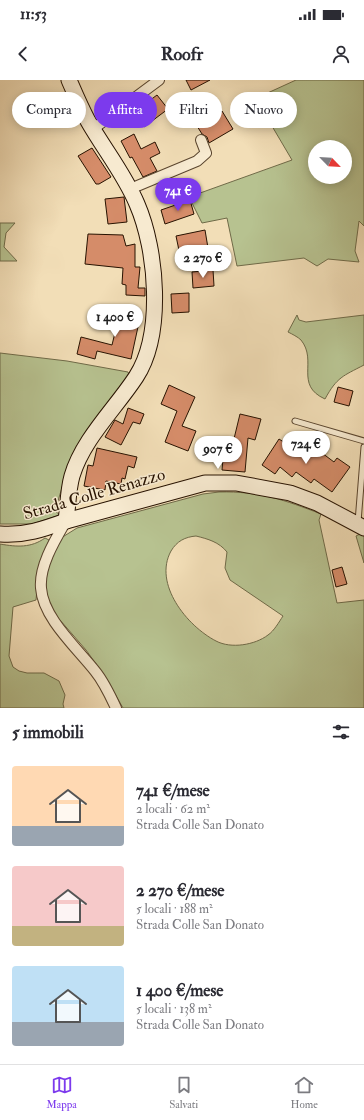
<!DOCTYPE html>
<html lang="it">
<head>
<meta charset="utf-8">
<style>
  body { margin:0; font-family:"IM FELL Double Pica",serif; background:#f2f2f3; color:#2b2b33; height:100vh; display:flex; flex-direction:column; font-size:15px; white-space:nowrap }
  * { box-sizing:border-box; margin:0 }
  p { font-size:13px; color:#7c7c81 }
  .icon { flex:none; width:22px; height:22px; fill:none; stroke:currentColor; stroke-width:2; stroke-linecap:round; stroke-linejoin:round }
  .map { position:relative; height:628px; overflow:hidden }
  .panel { display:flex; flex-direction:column; background:#fff; flex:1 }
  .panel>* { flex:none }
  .top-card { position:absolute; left:12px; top:12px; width:340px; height:36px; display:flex; gap:8px }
  .needle { width:26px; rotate:115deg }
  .fabs { position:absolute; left:308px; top:60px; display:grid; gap:8px }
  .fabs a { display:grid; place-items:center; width:44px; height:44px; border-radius:50%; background:#fff; box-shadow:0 2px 10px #0003; font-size:20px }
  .price { position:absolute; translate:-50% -34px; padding:0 9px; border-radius:14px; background:#fff; color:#222; font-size:13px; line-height:26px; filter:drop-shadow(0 1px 2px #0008) }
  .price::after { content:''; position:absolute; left:50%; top:24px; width:12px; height:9px; margin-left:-6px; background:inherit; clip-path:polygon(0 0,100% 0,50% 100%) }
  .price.selected { background:#7c3aed; color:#fff }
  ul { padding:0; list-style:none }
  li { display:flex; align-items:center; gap:12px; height:100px; padding:0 12px }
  li span { display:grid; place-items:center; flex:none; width:112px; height:80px; border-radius:4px; color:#555 }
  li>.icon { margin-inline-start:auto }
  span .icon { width:48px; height:48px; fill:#fffc; stroke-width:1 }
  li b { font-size:17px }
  h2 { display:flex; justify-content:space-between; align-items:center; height:48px; padding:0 12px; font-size:17px }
  .tag { padding:0 14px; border-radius:18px; background:#fff; box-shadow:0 2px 10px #0003; font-size:14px; line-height:36px }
  .tag.selected { background:#7c3aed; color:#fff }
  .status { display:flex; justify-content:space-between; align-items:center; height:28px; padding:0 20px; background:#fff; direction:ltr }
  .status svg { height:11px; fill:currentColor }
  header { display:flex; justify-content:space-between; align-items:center; height:52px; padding:0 12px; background:#fff; font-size:18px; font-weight:800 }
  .tabs { display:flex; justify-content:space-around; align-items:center; height:56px; border-top:1px solid #e1e1e2; background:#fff; font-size:11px; color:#7c7c81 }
  .tabs a { display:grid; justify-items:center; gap:2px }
  .tabs .selected { color:#7c3aed }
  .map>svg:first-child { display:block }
</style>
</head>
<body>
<div class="status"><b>11:53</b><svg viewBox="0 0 49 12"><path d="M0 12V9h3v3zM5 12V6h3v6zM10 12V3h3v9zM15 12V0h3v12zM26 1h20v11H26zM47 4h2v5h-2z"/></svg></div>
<header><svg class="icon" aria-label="back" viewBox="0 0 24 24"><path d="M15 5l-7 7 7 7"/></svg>Roofr<svg class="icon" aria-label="person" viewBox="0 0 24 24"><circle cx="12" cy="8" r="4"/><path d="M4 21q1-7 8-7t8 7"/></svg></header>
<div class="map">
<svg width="364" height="628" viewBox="0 0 364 628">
  <rect width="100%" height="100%" fill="#f2deb7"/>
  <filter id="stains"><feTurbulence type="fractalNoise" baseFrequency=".005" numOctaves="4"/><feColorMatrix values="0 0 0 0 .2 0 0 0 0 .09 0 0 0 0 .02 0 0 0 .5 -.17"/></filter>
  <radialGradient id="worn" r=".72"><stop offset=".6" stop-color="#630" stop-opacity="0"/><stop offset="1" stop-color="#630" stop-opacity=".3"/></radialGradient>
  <g fill="#b7c290" stroke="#6f6a48" fill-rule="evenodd">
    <path d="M296 0H364V146L359 141 355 171 359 182 328 179 317 186 304 178 237 186 227 138 202 143 189 117 292 80 269 41 261 16ZM315 67H345V97H315Z"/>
    <polygon points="0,143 15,143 6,153 4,167 17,181 0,181"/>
    <path d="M297 235 299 240 306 242 364 235V285C343 296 337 297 325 319 294 305 318 281 301 260 298 257 292 254 288 252Z"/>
    <polygon points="0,273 67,281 128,292 130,297 69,384 55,431 60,435 32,444 0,444"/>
    <path d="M219 412C259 411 285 420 321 434L319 440 337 523 364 520V628H123L104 595 86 570 53 532 46 515V494L51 478 61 458 77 448 203 414ZM196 456C208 459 219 462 227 472L225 488 230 500 283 536C279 542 274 551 268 555 255 565 231 569 216 561 187 546 153 504 171 471 177 461 185 457 196 456Z"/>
    <polygon points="360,454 364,456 364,483 356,456"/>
    <path d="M45 458 49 460 38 498 36 520 13 527 9 576 13 587 19 591 27 593H44L59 601 65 615 63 624 64 628H0V464C17 467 31 468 45 458Z"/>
  </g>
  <g fill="#d58c69" stroke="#271200">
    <polygon points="186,0 210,0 191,10"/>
    <polygon points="157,15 168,29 144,47 133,33"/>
    <polygon points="222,31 233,49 209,63 207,57 202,54 197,46"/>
    <polygon points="134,54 141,69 155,62 160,73 150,78 157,91 143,97 132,77 130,78 121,61"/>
    <polygon points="92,68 111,97 99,104 96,104 78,76"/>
    <polygon points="124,117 127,142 108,144 105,119"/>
    <polygon points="190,120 194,134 165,144 161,130"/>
    <polygon points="205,150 209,174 181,180 176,156"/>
    <polygon points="88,154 123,155 126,166 135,164 135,187 140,187 138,208 145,208 145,216 126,215 126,205 122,204 123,188 85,184"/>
    <polygon points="213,190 214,206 193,208 192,192"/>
    <polygon points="189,213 189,232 172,233 171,214"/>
    <polygon points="121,228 141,233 131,279 97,271 95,279 77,274 81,257 112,265"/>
    <polygon points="169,305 195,317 182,346 196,351 188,371 165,362 177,331 161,324"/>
    <polygon points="338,307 353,311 349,326 334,322"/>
    <polygon points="128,328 144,334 140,344 133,342 121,365 105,357 115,340 123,344"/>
    <polygon points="240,334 261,339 255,360 248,358 245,392 222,390 224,367 232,367"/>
    <polygon points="279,359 296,370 300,365 314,376 318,370 334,382 337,378 350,387 332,412 314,399 311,403 296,392 292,397 280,387 275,394 262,385"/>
    <polygon points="97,368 137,377 134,388 128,386 125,399 122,398 121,404 106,401 105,410 84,406 88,385 93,386"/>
    <polygon points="342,487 347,504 336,507 332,490"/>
  </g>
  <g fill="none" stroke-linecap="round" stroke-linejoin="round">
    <g stroke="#5a452e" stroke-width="7">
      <g id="lane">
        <polyline points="295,341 364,361"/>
        <polyline points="358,442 364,367"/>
      </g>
    </g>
    <g stroke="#5a452e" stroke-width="12">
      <g id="street">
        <polyline points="93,49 159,0"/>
        <polyline points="130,109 197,81 206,73 201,60"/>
        <path d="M66 441C55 460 39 486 41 508 43 538 77 568 95 591 104 602 110 615 116 628"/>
      </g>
    </g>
    <g stroke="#271200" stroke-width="17">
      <g id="secondary">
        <path d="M66 441C68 426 68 410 72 396 83 359 115 329 136 297 164 254 157 170 137 124 125 95 104 69 88 41 81 28 75 14 69 0"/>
        <path d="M0 454C24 456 44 449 66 441L205 403H236L290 413 317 423 364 448"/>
      </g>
    </g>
    <use href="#lane" stroke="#f7ead0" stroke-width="5"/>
    <use href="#street" stroke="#f7ead0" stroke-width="10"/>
    <use href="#secondary" stroke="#f7ead0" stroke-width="15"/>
  </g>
  <g text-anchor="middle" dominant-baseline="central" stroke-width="3" stroke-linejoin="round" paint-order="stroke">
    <g font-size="17" fill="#271200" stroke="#f7ead0">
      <text transform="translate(94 414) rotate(-16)">Strada Colle Renazzo</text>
    </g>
  </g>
  <rect width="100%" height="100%" filter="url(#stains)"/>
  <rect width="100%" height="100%" fill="url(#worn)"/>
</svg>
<div class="fabs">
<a><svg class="needle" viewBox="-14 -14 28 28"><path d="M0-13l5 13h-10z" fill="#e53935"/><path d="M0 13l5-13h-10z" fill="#7c7c81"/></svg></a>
</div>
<b class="price selected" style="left:178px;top:132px">741 €</b>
<b class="price" style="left:203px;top:199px">2 270 €</b>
<b class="price" style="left:115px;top:258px">1 400 €</b>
<b class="price" style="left:306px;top:385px">724 €</b>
<b class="price" style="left:218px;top:390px">907 €</b>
<div class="top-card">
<a class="tag">Compra</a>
<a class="tag selected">Affitta</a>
<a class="tag">Filtri</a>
<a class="tag">Nuovo</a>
</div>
</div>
<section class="panel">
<h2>5 immobili<svg class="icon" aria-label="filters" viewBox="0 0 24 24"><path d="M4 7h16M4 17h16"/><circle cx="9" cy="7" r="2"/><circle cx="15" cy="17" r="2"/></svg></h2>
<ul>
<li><span style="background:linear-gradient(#ffd9b3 75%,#9aa5b1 0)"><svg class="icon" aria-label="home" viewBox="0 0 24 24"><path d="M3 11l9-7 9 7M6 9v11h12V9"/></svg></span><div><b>741 €/mese</b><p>2 locali · 62 m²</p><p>Strada Colle San Donato</p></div></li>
<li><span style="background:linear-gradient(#f6c9c9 75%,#c2b280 0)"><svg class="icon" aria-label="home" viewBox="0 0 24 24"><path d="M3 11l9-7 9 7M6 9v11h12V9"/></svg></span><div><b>2 270 €/mese</b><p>5 locali · 188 m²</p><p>Strada Colle San Donato</p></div></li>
<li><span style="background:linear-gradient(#bfe0f5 70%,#9aa5b1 0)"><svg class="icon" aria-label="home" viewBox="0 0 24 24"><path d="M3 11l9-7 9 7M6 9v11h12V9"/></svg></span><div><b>1 400 €/mese</b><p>5 locali · 138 m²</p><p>Strada Colle San Donato</p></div></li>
</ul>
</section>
<nav class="tabs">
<a class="selected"><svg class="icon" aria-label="map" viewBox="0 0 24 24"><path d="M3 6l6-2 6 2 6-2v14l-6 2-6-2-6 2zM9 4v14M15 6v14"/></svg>Mappa</a>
<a><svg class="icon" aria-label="saved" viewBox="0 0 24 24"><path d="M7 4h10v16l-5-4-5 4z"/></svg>Salvati</a>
<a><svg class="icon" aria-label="home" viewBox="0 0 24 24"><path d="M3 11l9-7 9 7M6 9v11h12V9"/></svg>Home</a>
</nav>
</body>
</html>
